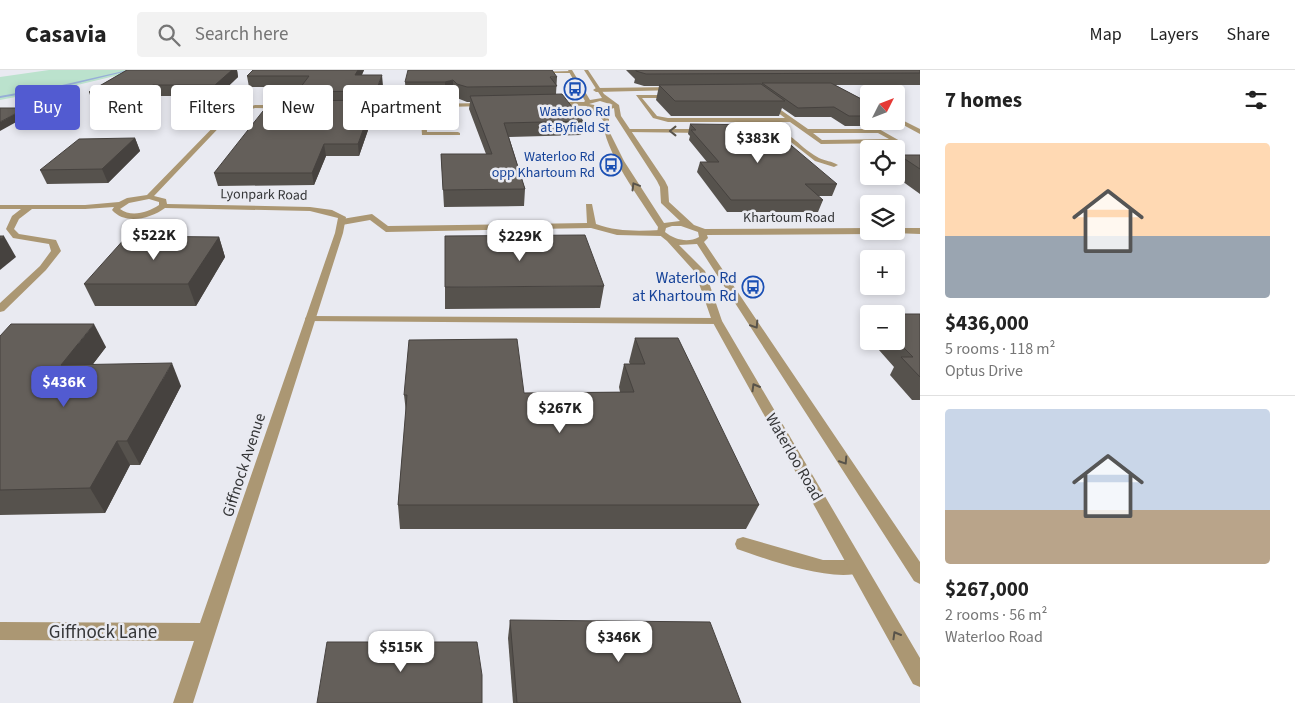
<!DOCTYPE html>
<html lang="en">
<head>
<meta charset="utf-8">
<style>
  body { margin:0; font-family:"Source Sans 3",sans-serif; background:#f2f2f2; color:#222; height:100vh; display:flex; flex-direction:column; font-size:19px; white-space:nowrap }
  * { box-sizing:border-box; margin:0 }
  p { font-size:16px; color:#767676 }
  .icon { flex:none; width:28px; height:28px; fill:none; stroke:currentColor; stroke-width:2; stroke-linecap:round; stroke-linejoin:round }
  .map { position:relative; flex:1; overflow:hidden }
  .side { display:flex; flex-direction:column; background:#fff; width:375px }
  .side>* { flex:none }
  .top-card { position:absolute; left:15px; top:15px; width:475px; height:45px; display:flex; gap:10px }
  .needle { width:32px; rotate:48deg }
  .buttons { position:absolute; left:860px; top:15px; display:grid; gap:10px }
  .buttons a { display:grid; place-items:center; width:45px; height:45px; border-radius:5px; background:#fff; box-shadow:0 2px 8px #0003; font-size:25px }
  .price { position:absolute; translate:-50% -42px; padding:0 11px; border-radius:10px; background:#fff; color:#222; font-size:16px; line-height:32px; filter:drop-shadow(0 1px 2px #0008) }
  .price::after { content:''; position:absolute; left:50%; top:30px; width:15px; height:11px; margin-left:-8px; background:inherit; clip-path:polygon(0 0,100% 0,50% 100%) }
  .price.on { background:#525bd1; color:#fff }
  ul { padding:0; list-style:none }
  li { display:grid; align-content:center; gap:10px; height:265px; padding:0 25px }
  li+li { border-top:1px solid #e0e0e0 }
  li span { display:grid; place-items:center; height:155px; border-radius:5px; color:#555 }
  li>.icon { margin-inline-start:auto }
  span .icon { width:90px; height:90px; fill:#fffc; stroke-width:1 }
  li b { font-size:21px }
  h2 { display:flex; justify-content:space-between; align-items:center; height:60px; padding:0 25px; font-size:21px }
  .chip { padding:0 18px; border-radius:5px; background:#fff; box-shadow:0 2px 8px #0003; font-size:18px; line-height:45px }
  .chip.on { background:#525bd1; color:#fff }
  header { display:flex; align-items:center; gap:30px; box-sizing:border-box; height:70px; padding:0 25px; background:#fff; border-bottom:1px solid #e0e0e0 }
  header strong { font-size:24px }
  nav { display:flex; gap:28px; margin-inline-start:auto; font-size:18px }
  .search { width:350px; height:45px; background:#f2f2f2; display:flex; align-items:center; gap:12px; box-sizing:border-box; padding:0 18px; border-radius:5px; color:#767676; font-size:19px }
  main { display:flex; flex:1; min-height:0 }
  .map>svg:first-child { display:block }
</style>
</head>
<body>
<header>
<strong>Casavia</strong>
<div class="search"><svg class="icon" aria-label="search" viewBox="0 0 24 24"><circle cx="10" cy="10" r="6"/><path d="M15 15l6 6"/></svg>Search here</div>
<nav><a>Map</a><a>Layers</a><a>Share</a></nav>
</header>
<main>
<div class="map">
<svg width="920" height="633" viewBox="0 0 920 633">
  <rect width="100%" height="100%" fill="#e9eaf1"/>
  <polygon fill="#bbe2cd" points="49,0 140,0 73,16 0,30 0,7"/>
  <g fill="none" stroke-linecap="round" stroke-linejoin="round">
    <polygon fill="#97afd7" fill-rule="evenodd" points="128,0 132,0 62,17 0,28 0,26 62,15"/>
    <g fill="#ab9773" fill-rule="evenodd">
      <path d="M636 25H675L673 28H642L657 46 668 48H785L766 34 768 31 808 59H879L900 71 897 73 821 74 790 52H668L653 48ZM813 63H878L889 69 822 70Z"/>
      <polygon points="423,35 426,37 427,62 458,62 460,63 460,65 422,65 420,37"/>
      <polygon points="896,47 920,59 920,64 896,51"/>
      <polygon points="628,59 704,59 707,61 704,63 626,62 626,60"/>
      <path d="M759 59C795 59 792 73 819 88 825 91 832 91 838 95L834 97 815 91 782 65 757 62V60Z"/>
      <path d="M586 134H592L596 154C617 162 639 161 661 160L665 163 661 166 617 165 591 158 386 162 370 150 342 155 338 152 342 149 372 144 388 156 587 153Z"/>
      <polygon points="310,246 717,248 722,251 717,254 306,251 305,249 306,247"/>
      <path d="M743 467 823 490H857L863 492 865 497 863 502C833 513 768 490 737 479L735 474 737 469Z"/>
    </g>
    <polygon fill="#ab9773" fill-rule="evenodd" points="571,1 573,3 534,3 536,2"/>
    <g fill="#ab9773" fill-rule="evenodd">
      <polygon points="676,17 678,20 596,22 593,20 596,18"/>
      <polygon points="553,32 587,32 590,34 587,36 551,35"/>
      <polygon points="485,33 487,36 358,39 355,37 358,35"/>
      <path d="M255 35H303L306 37 303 39 255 38 230 46 154 126 166 129 167 134 310 137 332 140 346 147 343 163 193 633H173L194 571 0 570V552L200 553 335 163 338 148 310 141 165 138C150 149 125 155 112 140L114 137 85 139H32L19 149 14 159 19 164 56 170 61 181 46 200 4 241 0 242V233L40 196 51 181 49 174 13 168 6 159 12 146 21 139H0V135H85L119 132 127 128 147 125 226 44ZM149 129 159 132V135C148 142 132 148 120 139L129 133Z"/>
      <polygon points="869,158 869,161 879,161 875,164 703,165 699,162 703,159"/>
      <polygon points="896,158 920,158 920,164 893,163 892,161 896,161"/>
    </g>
    <path fill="#ab9773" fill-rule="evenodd" d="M568 0H572L590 30 602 28 584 0H588L604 24 619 35 621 46 665 111 668 117 669 132 694 155 705 159 708 168 704 172 920 492V514L914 511 697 174 679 175 705 201 722 251 920 588V617L913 614 712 251 695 202 667 171 657 163 658 157C641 130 603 80 603 50L583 33 585 31ZM600 31 613 35 605 37 589 34ZM614 38 615 46 657 111 660 117 661 133 680 151 664 153 624 91 609 61V49L598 39 605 41ZM672 156H681L698 162 699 167C688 173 675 170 665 162L666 158Z"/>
  </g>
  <g fill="#56524d">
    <polygon points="127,0 237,0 238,7 218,26 157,26 146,34 93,34 89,22"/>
    <polygon points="253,0 364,0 362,5 383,16 377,33 374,33 375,40 359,86 326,86 314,115 218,116 214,103 283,41 298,31 297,22 301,17 249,17 247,6"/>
    <polygon points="626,0 920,0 920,15 835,15 869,33 869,51 889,51 887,56 845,56 831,47 795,47 782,38 779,46 671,46 656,30 659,16 644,16 634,13 635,9"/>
    <polygon points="557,7 556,24 583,51 581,65 509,67 525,119 524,136 444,137 441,84 486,84 469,39 470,32 467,32 457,28 453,25 445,27 406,27 405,12"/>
    <polygon points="690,54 837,114 832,126 818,126 823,130 818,142 727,142 697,102 700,92 707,92 689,70 690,66 688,64"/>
    <polygon points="135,68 140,81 108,113 47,114 40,100"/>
    <polygon points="899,85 920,85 920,124 895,106 896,106 896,90"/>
    <polygon points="219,167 225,187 196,236 95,236 84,214"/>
    <polygon points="604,216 600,238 445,239 445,217"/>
    <polygon points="896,244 920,244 920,330 912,330 890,305 894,297 871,271 896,271"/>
    <polygon points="869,252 869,269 863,262"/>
    <polygon points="0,266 106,277 93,294 181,316 140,395 130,395 105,443 0,445"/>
    <polygon points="635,268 759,435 746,459 400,459 398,435 406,342 404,325 524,323 620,322 619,317 624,294 630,294 629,292"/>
    <polygon points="510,550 741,633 513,633 508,568"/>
  </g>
  <g fill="#46423f">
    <polygon points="232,0 237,0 238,7 218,26 215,15"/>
    <polygon points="358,0 364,0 356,16 355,5"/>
    <polygon points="382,5 383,16 377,33 376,21"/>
    <polygon points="453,10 453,25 445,27 445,12"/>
    <polygon points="153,15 157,26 146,34 142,22"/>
    <polygon points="374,30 375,40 359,86 358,74"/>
    <polygon points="26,38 29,45 0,61 0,52"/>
    <polygon points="135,68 140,81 108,113 102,99"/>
    <polygon points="324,74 326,86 314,115 312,103"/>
    <polygon points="4,166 16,187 0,200 0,169"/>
    <polygon points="219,167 225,187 196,236 188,214"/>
    <polygon points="94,254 106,277 74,319 61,295"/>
    <polygon points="172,293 181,316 140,395 127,371"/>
    <polygon points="117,371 130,395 105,443 90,418"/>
  </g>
  <g fill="#645f5a" stroke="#46423f">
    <polygon points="127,0 232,0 215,15 153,15 142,22 89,22"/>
    <polygon points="253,0 358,0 355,5 382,5 376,21 297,22 309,6 247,6"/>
    <polygon points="408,0 552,0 557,7 550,7 557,16 467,17 457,14 453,10 445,12 405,12"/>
    <polygon points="636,0 920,0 920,3 646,4 636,1"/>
    <polygon points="762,13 831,13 869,33 869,46 849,46 834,37 798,38"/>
    <polygon points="761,14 785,31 675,31 659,15"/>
    <polygon points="562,24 583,51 504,53 525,119 443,120 441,84 492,84 470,26"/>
    <polygon points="374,30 358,74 324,74 312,103 214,103 263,41 283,41 291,31"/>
    <polygon points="0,38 26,38 0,52"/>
    <polygon points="690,54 767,55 837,114 805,114 823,130 731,130 700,92 719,92 691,60 696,60"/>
    <polygon points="135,68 102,99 40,100 79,69"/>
    <polygon points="899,85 920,85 920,99"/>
    <polygon points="585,165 604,216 445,217 445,166"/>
    <polygon points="0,166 4,166 0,169"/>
    <polygon points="127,166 219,167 188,214 84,214"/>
    <polygon points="896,244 920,244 920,307 901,287 913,287 896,270"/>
    <polygon points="11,254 94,254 61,295 172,293 127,371 117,371 90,418 0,420 0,266"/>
    <polygon points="635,268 678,268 759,435 398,435 407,325 404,325 409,270 517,269 524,323 634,322 624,294 645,294"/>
    <polygon points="510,550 710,552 741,633 517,633"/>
    <polygon points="327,572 477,572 482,605 482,633 317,633"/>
  </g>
  <defs><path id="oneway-chevron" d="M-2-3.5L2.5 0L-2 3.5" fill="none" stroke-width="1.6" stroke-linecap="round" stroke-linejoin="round" transform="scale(1.25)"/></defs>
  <g stroke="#58534a">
    <use href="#oneway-chevron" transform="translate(673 61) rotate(180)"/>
    <use href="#oneway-chevron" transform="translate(635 116) rotate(-121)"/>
    <use href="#oneway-chevron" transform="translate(755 255) rotate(57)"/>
    <use href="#oneway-chevron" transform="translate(755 317) rotate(-120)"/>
    <use href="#oneway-chevron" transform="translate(844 391) rotate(57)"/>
    <use href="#oneway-chevron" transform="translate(896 565) rotate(-120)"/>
  </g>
  <defs>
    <g id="bus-ring" transform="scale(1.125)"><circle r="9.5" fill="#e9eaf1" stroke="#1a4fb4" stroke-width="1.5"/><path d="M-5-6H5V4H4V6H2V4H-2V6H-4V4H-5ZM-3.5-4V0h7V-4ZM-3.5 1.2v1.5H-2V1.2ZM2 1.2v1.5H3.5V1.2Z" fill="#1a4fb4"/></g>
  </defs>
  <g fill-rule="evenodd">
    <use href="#bus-ring" x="575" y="19"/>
    <use href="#bus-ring" x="611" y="95"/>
    <use href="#bus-ring" x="753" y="217"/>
  </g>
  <g text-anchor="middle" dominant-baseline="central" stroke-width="5" stroke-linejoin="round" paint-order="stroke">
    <g font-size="14" fill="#164399" stroke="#e9eaf1">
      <text x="575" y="42">Waterloo Rd<tspan x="575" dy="16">at Byfield St</tspan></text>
      <text x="595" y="87" text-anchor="end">Waterloo Rd<tspan x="595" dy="16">opp Khartoum Rd</tspan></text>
    </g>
    <g font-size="14" fill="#353638" stroke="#e9eaf1">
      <text transform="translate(264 125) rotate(1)">Lyonpark Road</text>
      <text x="789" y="148">Khartoum Road</text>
    </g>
    <g font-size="16" fill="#164399" stroke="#e9eaf1" text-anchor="end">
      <text x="737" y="208">Waterloo Rd<tspan x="737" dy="18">at Khartoum Rd</tspan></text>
    </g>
    <g font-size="16" fill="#353638" stroke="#e9eaf1">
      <text transform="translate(794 387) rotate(60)">Waterloo Road</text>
      <text transform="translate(244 395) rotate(-72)">Giffnock Avenue</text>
    </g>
    <g font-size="19" fill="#353638" stroke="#e9eaf1">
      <text x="103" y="562">Giffnock Lane</text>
    </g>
  </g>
</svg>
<div class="buttons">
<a><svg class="needle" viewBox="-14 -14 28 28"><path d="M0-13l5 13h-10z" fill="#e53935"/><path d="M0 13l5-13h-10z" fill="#767676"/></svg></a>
<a><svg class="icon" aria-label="locate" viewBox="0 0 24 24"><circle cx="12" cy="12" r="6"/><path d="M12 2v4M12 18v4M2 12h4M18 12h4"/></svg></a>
<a><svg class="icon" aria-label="layers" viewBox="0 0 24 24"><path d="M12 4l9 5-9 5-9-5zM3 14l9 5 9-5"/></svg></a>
<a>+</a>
<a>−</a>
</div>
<b class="price" style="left:758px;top:94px">$383K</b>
<b class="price" style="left:154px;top:191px">$522K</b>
<b class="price" style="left:520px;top:192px">$229K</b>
<b class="price on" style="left:64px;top:338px">$436K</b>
<b class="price" style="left:560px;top:364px">$267K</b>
<b class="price" style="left:619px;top:593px">$346K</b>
<b class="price" style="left:401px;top:603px">$515K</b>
<div class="top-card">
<a class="chip on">Buy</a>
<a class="chip">Rent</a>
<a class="chip">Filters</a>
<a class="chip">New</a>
<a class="chip">Apartment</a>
</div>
</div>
<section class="side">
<h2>7 homes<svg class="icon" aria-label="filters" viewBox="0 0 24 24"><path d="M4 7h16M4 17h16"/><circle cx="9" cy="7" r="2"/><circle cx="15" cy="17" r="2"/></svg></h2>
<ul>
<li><span style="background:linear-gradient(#ffd9b3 60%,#9aa5b1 0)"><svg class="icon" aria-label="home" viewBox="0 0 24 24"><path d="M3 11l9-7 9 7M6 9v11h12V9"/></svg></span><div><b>$436,000</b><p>5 rooms · 118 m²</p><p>Optus Drive</p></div></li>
<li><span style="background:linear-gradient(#c9d6e8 65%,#b9a48a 0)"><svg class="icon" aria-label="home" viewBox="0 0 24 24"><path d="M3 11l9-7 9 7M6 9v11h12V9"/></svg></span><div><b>$267,000</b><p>2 rooms · 56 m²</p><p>Waterloo Road</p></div></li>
</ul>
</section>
</main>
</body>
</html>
